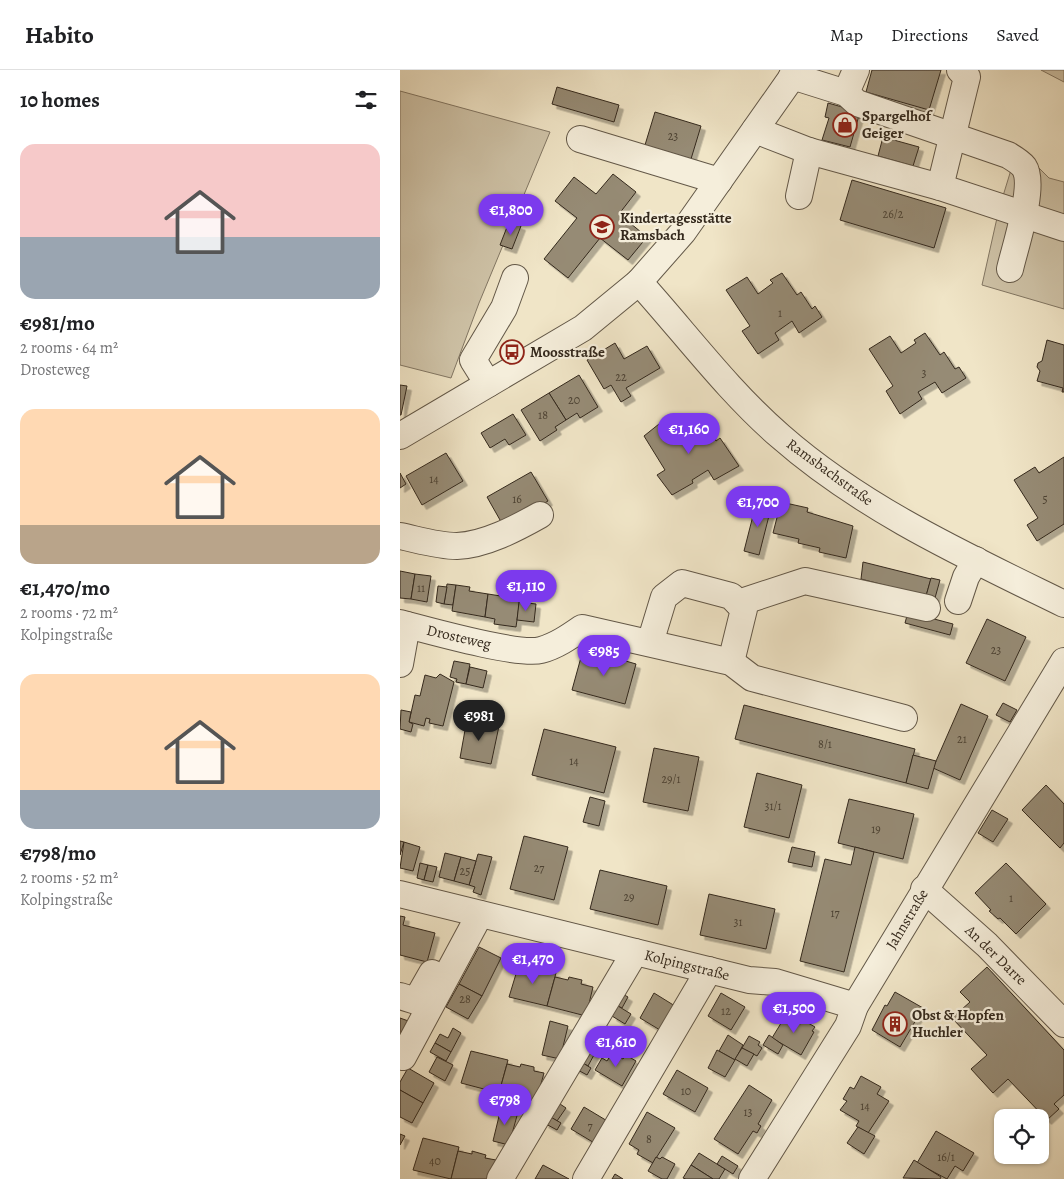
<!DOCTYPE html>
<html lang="en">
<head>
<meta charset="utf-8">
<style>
  body { margin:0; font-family:Alegreya,serif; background:#f6f6f6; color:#202124; height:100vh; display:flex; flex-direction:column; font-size:19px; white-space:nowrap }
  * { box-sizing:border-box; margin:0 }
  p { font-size:16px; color:#757577 }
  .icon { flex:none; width:28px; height:28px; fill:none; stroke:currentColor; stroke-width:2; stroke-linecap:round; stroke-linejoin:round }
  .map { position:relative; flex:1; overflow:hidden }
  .drawer { display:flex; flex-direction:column; background:#fff; width:400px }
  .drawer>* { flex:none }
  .fabs { position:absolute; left:594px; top:1039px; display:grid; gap:10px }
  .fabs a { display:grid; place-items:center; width:55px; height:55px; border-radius:10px; background:#fff; box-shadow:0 1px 4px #0004; font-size:25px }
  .price { position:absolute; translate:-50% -42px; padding:0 11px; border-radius:18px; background:#7c3aed; color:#fff; font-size:16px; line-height:32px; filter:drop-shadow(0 1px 2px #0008) }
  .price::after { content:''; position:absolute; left:50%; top:30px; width:15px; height:11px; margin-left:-8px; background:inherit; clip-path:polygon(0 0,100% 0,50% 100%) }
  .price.on { background:#222; color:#fff }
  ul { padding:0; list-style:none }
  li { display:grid; align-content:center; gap:10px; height:265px; padding:0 20px }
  li span { display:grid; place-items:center; height:155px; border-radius:15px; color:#555 }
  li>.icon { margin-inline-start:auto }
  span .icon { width:90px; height:90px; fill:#fffc; stroke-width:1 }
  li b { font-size:21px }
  h2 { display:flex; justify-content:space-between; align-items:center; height:60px; padding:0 20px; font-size:21px }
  header { display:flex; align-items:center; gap:30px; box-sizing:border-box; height:70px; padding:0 25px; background:#fff; border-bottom:1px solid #e0e0e0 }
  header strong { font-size:24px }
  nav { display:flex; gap:28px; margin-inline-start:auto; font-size:18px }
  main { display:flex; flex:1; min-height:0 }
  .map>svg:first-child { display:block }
</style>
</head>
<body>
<header>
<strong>Habito</strong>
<nav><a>Map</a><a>Directions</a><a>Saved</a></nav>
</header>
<main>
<section class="drawer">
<h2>10 homes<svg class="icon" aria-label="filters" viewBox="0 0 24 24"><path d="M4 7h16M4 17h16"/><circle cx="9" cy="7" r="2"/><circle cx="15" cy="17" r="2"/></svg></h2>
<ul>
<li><span style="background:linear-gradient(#f6c9c9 60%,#9aa5b1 0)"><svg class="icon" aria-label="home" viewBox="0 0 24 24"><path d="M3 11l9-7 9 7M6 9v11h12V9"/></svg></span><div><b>€981/mo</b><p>2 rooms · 64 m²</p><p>Drosteweg</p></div></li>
<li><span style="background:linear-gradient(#ffd9b3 75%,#b9a48a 0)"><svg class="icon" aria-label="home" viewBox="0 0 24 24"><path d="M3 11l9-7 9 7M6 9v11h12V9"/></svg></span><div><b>€1,470/mo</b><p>2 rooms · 72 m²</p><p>Kolpingstraße</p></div></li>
<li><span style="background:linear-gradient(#ffd9b3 75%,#9aa5b1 0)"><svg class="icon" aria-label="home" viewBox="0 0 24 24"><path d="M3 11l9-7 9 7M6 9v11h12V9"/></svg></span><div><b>€798/mo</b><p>2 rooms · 52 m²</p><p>Kolpingstraße</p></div></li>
</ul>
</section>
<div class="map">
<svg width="664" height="1109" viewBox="0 0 664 1109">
  <defs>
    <filter id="shadow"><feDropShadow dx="4.5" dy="4.5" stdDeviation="0" flood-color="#0004"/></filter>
  </defs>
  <rect width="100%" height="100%" fill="#f0e5c7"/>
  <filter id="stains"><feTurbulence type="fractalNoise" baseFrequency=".004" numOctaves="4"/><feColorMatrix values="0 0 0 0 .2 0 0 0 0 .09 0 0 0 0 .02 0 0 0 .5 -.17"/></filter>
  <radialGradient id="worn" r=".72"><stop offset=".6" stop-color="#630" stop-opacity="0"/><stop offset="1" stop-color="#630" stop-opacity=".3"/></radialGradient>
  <g fill="#d0c5aa" stroke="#827764">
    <polygon points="641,0 664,0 664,12"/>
    <polygon points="0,21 150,62 79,233 51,308 0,295"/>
    <polygon points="618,77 649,108 664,112 664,239 582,215 599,139"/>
  </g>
  <g fill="#968b75" stroke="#34291d" filter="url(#shadow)">
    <polygon points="472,0 541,0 529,40 466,22"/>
    <polygon points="157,17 219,35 214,52 152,34"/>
    <polygon points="428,33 460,42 450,77 422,70 429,48 425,47"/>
    <polygon points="255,42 301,56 291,89 245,75"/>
    <polygon points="483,67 519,77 513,96 478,86"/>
    <polygon points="213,104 236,122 219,144 247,167 228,190 200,168 168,208 144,189 177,148 155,131 174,107 196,124"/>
    <polygon points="452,110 546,138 534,178 440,150"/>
    <polygon points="109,152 121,156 112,179 100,175"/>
    <polygon points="382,203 397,225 401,222 412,239 415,236 422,247 399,263 392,251 375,263 379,270 358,284 342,261 350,256 326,220 347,207 358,224 373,213 370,210"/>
    <polygon points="525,263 540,285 544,282 555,299 559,297 566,308 542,323 535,312 518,322 522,329 500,344 486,321 493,316 469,279 490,266 501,283 516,273 514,270"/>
    <polygon points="647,270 664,275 664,322 662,322 663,318 637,311 640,301 637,297 638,293 642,291"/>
    <polygon points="215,273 224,289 247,276 260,298 226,318 231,326 221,332 211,315 204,319 187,290"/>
    <polygon points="179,305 198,337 180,348 177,343 166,350 149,323"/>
    <polygon points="0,315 7,316 1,345 0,345"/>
    <polygon points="149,323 166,350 155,357 157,360 140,371 121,340"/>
    <polygon points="113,344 126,365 109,375 105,369 90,378 81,363"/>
    <polygon points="303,349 316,371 320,368 339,396 314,410 308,400 292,410 293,413 272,425 257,405 265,400 244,366 264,350 274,366"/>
    <polygon points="46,383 63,411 22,435 6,406"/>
    <polygon points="664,387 664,454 637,471 627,455 638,448 614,410 635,397 639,403"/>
    <polygon points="131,402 148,431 104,457 87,427"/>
    <polygon points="0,403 6,414 0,418"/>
    <polygon points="357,430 372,434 359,485 344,481"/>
    <polygon points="381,432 408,438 407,442 453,456 446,488 419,482 420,478 398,473 399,469 373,463"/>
    <polygon points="463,492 531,509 526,526 461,509"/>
    <polygon points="0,501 15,504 11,529 0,528"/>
    <polygon points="15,504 31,506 27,532 11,529"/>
    <polygon points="531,508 540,510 535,528 526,526"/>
    <polygon points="47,514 56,515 53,535 44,534"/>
    <polygon points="56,515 70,517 69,521 88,524 85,547 52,541"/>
    <polygon points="38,516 47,517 44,534 36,532"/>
    <polygon points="88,524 120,529 116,557 94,554 95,549 85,547"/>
    <polygon points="119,532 136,534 134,552 117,550"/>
    <polygon points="508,542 553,554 550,565 505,553"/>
    <polygon points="587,549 626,567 605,611 566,593"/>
    <polygon points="183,580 206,586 207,581 214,582 212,587 236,594 225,634 172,620"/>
    <polygon points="54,591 70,594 66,614 56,612 57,609 50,607"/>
    <polygon points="70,597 87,601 83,618 66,614"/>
    <polygon points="40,604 54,612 43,656 29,653 30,649 26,648 24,656 9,652 15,625 20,626 25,605 36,608"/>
    <polygon points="603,633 617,640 610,652 596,645"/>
    <polygon points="561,634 588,646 560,710 533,698"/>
    <polygon points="344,635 515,679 506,713 335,669"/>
    <polygon points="1,640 11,642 9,652 13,654 11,662 0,659"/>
    <polygon points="67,649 99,656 91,694 60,688"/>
    <polygon points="144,659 216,677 204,723 132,705"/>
    <polygon points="254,678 299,687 288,741 243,732"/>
    <polygon points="513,685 536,691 528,719 506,713"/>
    <polygon points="357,703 402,715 389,768 344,757"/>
    <polygon points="646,715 664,734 664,773 660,778 622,740"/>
    <polygon points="190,727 205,731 199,756 183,752"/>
    <polygon points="449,729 514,744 503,789 438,773"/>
    <polygon points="592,740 608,749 593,772 578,763"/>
    <polygon points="124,766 168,777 154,830 110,819"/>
    <polygon points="0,771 4,772 0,785"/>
    <polygon points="4,772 20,777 13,801 0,798"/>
    <polygon points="392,777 415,782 412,797 388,792"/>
    <polygon points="455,777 474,782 444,902 400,891 425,789 451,795"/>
    <polygon points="45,783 61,787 54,811 39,807"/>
    <polygon points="78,784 92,787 81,825 73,822 75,817 69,815"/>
    <polygon points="61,787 76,791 69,815 54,811"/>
    <polygon points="20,793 28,795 24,810 17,808"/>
    <polygon points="606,793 646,834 616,864 600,848 598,849 589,841 591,840 575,823"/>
    <polygon points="28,795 37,797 33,812 24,810"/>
    <polygon points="200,800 267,816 258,855 190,839"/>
    <polygon points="309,824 375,839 366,879 300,865"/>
    <polygon points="0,846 5,847 3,855 35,863 27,892 0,885"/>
    <polygon points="79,877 101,888 82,926 59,914"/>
    <polygon points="119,894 156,903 147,936 109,927"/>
    <polygon points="587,897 664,980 664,1025 654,1034 659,1039 647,1050 608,1009 593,1023 571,999 587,985 552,948 570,932 560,922"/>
    <polygon points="155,907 168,910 169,907 182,910 181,914 193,917 186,946 147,936"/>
    <polygon points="59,914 82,926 68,949 46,937"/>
    <polygon points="219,922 228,927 222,938 218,936"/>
    <polygon points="495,922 523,938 500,977 472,960 485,935 487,936"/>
    <polygon points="254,923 275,936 260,960 240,948"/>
    <polygon points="321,923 345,937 331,960 308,946"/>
    <polygon points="218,936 231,944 225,954 212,946"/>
    <polygon points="386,945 401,954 403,950 415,957 412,961 414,962 401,985 372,968"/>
    <polygon points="0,948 14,953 0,967"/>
    <polygon points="150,951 168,956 160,989 142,985"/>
    <polygon points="53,958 61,963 51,982 35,973 40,964 48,968"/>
    <polygon points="328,965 343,975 335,990 319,981"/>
    <polygon points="369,965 383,975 378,984 363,975"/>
    <polygon points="349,966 360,972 358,975 362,978 357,986 342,978"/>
    <polygon points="35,973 51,982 46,991 30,982"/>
    <polygon points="186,978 195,983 188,996 178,990"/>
    <polygon points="342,978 354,984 347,996 335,989"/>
    <polygon points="317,980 335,990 325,1007 308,998"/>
    <polygon points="71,981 108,990 99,1023 61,1013"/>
    <polygon points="212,983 223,989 226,985 236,991 222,1016 195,1000 202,988 207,991"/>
    <polygon points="37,987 53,995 45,1011 29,1002"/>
    <polygon points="178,990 191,998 187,1005 174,998"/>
    <polygon points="107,994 120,997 121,994 134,997 134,1001 144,1003 136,1032 99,1023"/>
    <polygon points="8,998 34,1013 23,1033 0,1020 0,1012"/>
    <polygon points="277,1000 308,1018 295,1042 263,1024"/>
    <polygon points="461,1006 481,1017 477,1024 489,1031 468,1063 456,1056 459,1051 440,1040 447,1031 443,1029 450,1017 454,1019"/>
    <polygon points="349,1015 372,1030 358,1054 361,1056 357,1063 353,1061 338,1084 314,1069"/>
    <polygon points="0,1020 23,1033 12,1053 0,1047"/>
    <polygon points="157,1032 166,1038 157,1051 149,1046"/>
    <polygon points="184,1037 209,1052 196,1074 171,1059"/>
    <polygon points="101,1038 118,1042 109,1075 93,1071"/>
    <polygon points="247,1042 275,1058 253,1093 237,1084 239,1080 229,1074"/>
    <polygon points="149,1046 161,1053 157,1060 144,1053"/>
    <polygon points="458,1057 475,1066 464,1084 447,1073"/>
    <polygon points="536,1061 574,1083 563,1101 555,1096 547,1109 517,1093"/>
    <polygon points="0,1064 5,1066 0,1075"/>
    <polygon points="23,1068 59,1077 51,1109 13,1100"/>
    <polygon points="58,1081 72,1084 72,1081 86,1085 85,1088 96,1090 91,1109 51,1109"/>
    <polygon points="299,1083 325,1099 319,1109 313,1109 291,1095"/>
    <polygon points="322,1086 338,1096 333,1104 317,1094"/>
    <polygon points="256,1087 260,1089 262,1087 275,1094 267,1109 262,1109 248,1101"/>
    <polygon points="514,1090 541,1107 540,1109 503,1108"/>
    <polygon points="143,1095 169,1109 135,1109"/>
    <polygon points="291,1095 313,1109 286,1109 283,1108"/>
    <polygon points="215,1104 223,1109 212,1109"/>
  </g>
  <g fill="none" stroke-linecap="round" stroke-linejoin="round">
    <g stroke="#635848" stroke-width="28">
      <g id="minor">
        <path d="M392 6 446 23 457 33 608 85C613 88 620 92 624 97 636 115 615 177 610 199"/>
        <polyline points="446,23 456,0"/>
        <polyline points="355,60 409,81 540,117 664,158"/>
        <polyline points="180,69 319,111"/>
        <polyline points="540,117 567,7 560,0"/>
        <polyline points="399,126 409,81"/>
        <path d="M239 212C286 264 328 321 380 366 463 439 566 486 664 534"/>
        <polyline points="88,314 73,290 104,238 115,208"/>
        <polyline points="0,366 183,258 239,212 283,162 397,0"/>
        <path d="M0 466C19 470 38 476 57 476 85 475 117 458 140 445"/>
        <polyline points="558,531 566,507 576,490"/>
        <polyline points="338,533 405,511 527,538"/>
        <path d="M0 553C27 560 118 586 141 580 156 576 169 567 182 558L331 592 352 608 504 648"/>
        <polyline points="250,573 264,527 282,513 331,526 344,539 331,592"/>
        <polyline points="0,594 7,555"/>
        <polyline points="524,819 587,875 664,954"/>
        <polyline points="0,824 349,910 375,912 455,936"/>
        <polyline points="0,926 16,931 32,903"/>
        <polyline points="3,987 80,844"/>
        <polyline points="100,1109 235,882"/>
        <polyline points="186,1109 309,900"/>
        <polyline points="352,1109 448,956 455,936 664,591"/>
      </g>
    </g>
    <use href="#minor" stroke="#f5eedb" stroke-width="26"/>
  </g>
  <defs>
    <g id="shop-ring" transform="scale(1.25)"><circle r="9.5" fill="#f5eedb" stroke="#8f2418" stroke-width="1.5"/><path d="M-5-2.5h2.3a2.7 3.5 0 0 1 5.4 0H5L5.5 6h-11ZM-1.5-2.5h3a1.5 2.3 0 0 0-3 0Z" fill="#8f2418"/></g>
    <g id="school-ring" transform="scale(1.25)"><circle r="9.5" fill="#f5eedb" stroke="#8f2418" stroke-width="1.5"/><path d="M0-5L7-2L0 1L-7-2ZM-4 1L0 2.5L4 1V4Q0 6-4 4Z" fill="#8f2418"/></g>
    <g id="bus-ring" transform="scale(1.25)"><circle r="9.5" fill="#f5eedb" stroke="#8f2418" stroke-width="1.5"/><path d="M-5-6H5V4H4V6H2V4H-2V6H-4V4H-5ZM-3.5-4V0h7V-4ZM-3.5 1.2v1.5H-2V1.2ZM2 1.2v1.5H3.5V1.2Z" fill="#8f2418"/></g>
    <g id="building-ring" transform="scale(1.25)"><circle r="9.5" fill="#f5eedb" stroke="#8f2418" stroke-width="1.5"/><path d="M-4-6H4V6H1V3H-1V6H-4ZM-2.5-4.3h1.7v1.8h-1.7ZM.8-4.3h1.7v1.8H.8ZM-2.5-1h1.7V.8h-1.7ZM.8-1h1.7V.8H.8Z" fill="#8f2418"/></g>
  </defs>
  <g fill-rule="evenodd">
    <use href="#shop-ring" x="445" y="55"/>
    <use href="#school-ring" x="202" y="157"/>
    <use href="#bus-ring" x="112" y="282"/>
    <use href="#building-ring" x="495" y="954"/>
  </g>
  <g text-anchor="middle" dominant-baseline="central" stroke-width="4.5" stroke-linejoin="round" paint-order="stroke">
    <g font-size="12" fill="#4c4233">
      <text x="273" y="66">23</text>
      <text x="493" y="144">26/2</text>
      <text x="380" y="243">1</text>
      <text x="524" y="303">3</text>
      <text x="221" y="307">22</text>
      <text x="174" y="330">20</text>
      <text x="143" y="345">18</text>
      <text x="34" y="409">14</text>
      <text x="117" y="429">16</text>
      <text x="645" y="429">5</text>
      <text x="21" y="518">11</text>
      <text x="596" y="580">23</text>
      <text x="562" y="669">21</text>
      <text x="425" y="674">8/1</text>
      <text x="174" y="691">14</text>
      <text x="271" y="709">29/1</text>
      <text x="373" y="736">31/1</text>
      <text x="476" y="759">19</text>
      <text x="139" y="798">27</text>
      <text x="65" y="801">25</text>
      <text x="229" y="827">29</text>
      <text x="611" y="828">1</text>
      <text x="435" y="843">17</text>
      <text x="338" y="852">31</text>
      <text x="65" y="929">28</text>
      <text x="326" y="941">12</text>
      <text x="286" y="1021">10</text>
      <text x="465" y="1036">14</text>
      <text x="348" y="1042">13</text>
      <text x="190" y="1056">7</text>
      <text x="249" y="1069">8</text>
      <text x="546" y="1087">16/1</text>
      <text x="35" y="1091">40</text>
    </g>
    <g font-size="15" font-weight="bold" fill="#34291d" stroke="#f5eedb" text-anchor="start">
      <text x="462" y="46">Spargelhof<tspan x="462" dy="17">Geiger</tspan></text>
      <text x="220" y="148">Kindertagesstätte<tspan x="220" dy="17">Ramsbach</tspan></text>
      <text x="130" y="282">Moosstraße</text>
      <text x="512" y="945">Obst &amp; Hopfen<tspan x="512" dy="17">Huchler</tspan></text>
    </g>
    <g font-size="15" fill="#34291d" stroke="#f5eedb">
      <text transform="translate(430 402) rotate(36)">Ramsbachstraße</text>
      <text transform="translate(59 567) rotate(13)">Drosteweg</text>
      <text transform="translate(507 849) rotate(-59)">Jahnstraße</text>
      <text transform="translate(596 885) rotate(44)">An der Darre</text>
      <text transform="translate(287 895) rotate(14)">Kolpingstraße</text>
    </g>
  </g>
  <rect width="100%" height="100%" filter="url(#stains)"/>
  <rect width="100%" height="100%" fill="url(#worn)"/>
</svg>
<div class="fabs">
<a><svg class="icon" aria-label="locate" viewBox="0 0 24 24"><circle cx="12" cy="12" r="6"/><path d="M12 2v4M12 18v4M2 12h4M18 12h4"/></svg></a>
</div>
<b class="price" style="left:111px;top:166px">€1,800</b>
<b class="price" style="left:289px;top:385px">€1,160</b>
<b class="price" style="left:358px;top:458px">€1,700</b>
<b class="price" style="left:126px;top:542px">€1,110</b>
<b class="price" style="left:204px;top:607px">€985</b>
<b class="price on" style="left:79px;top:672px">€981</b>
<b class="price" style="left:133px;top:915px">€1,470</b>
<b class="price" style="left:394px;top:964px">€1,500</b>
<b class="price" style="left:216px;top:998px">€1,610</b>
<b class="price" style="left:105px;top:1056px">€798</b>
</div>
</main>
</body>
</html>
